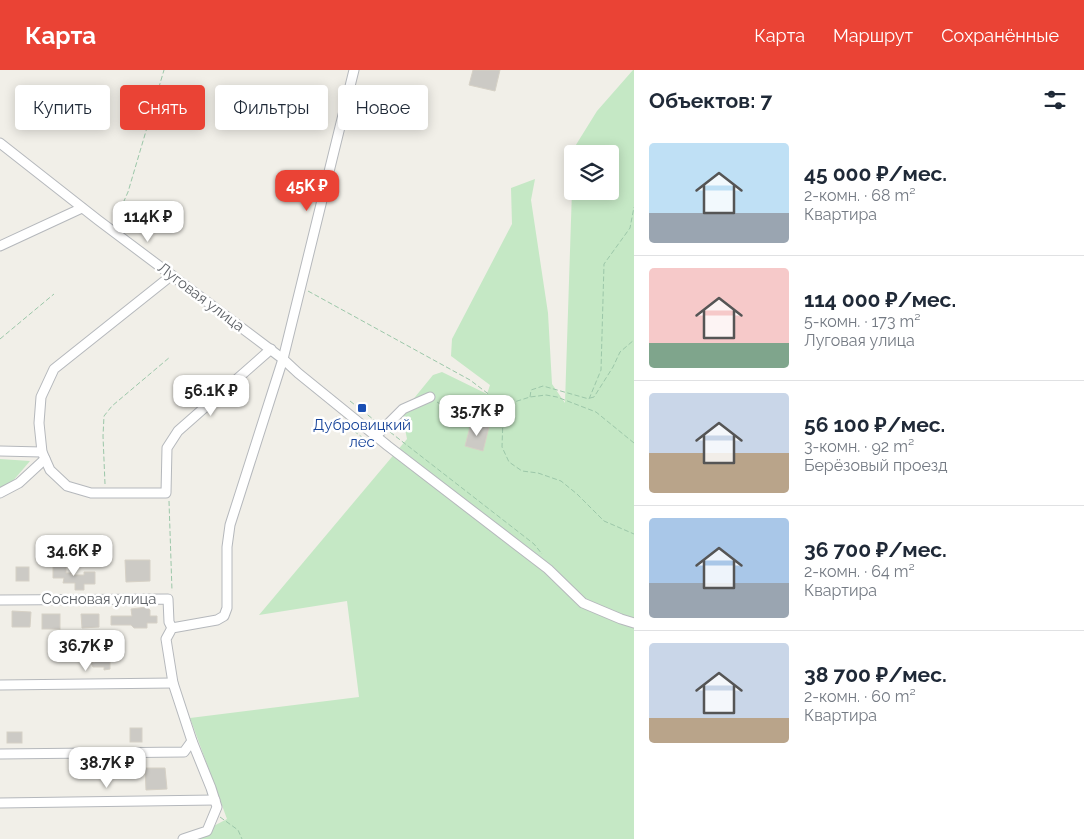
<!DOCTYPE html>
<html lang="ru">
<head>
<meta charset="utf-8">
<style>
  body { margin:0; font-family:Raleway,sans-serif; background:#f2f2f3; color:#1f2937; height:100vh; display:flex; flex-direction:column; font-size:19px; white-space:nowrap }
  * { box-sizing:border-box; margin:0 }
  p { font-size:16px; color:#747a83 }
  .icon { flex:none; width:28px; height:28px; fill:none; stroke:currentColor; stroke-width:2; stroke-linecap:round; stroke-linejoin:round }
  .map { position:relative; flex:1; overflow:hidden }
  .details { display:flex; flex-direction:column; background:#fff; width:450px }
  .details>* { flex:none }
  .top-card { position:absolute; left:15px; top:15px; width:475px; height:45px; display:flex; gap:10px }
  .controls { position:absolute; left:564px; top:75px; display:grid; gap:10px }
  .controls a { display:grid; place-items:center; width:55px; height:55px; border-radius:5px; background:#fff; box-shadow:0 2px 12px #0003; font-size:25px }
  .price { position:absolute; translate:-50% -42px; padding:0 11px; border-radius:10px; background:#fff; color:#222; font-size:16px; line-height:32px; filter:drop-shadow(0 1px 2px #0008) }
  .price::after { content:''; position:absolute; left:50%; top:30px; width:15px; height:11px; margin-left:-8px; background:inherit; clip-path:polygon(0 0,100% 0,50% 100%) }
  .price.selected { background:#ea4335; color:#fff }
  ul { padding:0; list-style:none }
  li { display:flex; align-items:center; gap:15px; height:125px; padding:0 15px }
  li+li { border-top:1px solid #e0e1e3 }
  li span { display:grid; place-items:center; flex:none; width:140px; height:100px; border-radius:5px; color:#555 }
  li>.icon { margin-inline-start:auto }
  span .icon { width:60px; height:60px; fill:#fffc; stroke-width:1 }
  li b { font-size:21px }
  h2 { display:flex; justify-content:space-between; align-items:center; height:60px; padding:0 15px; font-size:21px }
  .chip { padding:0 18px; border-radius:5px; background:#fff; box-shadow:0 2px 12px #0003; font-size:18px; line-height:45px }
  .chip.selected { background:#ea4335; color:#fff }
  header { display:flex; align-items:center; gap:30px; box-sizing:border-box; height:70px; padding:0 25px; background:#ea4335; color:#fff }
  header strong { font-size:24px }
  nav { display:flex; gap:28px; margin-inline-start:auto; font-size:18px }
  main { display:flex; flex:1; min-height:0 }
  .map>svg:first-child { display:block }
</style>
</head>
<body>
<header>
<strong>Карта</strong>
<nav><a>Карта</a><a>Маршрут</a><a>Сохранённые</a></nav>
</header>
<main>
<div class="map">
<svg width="634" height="769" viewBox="0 0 634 769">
  <rect width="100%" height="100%" fill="#f1efe8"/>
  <g fill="#c5e8c5">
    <polygon points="633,0 634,0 634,769 189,769 227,749 190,648 359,627 347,531 259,545 407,369 402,343 433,305 442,302 487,324 490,315 451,286 452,269 512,154 511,118 535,109 531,130 548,243 552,314 565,333 572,120 610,121 610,84 574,84 574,78 597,41"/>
    <polygon points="0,389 30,391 6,419 0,420"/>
  </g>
  <g fill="#cccac5" stroke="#d6d1c6">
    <polygon points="473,0 500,0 495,21 469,15"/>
    <polygon points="471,353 489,357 483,381 465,376"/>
    <polygon points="125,490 150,490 150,511 126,512"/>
    <polygon points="53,496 66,496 66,503 71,503 71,505 84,505 84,502 95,502 95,514 84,514 84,520 75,520 75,513 63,513 64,508 53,508"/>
    <rect x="16" y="497" width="13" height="14"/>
    <polygon points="147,537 150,540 150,546 157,546 157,553 147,553 147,558 134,558 131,555 111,555 111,546 132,546 131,539"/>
    <polygon points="12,541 31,542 30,557 12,557"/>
    <rect x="42" y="544" width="18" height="15"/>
    <polygon points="81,544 99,544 99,557 82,558"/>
    <polygon points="94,583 106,583 106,584 110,584 110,599 104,600 104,597 93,597 91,593 95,592"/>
    <rect x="130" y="658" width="12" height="14"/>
    <rect x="7" y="662" width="15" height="11"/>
    <polygon points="145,698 165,698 167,719 146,720"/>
  </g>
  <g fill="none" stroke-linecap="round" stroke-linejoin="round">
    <g stroke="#b5b8bc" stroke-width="11">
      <g id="minor">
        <polyline points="0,73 98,150 283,289 298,303 388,376 548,499 583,533 621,549 634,553"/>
        <polyline points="0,176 82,138"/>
        <polyline points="172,205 54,299 41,327 39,353 42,382 50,400 67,416 91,423 166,423 167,378 178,361 271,279"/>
        <polyline points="376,366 403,339 430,327"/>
        <polyline points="0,381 42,382"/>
        <polyline points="0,423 19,413 45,389"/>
        <polyline points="0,530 168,529 169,552 172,558"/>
        <polyline points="0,615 173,613"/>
        <polyline points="0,684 184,682 192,671"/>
        <polyline points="0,733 215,730"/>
        <polyline points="183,769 207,761 217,737 211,718 192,671 173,613 166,569 172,558 217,550 224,546 227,538 227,477 230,455 283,289 354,0"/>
      </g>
    </g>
    <g stroke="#9cc7a9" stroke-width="1" stroke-dasharray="5 2.5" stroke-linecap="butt">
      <polyline points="113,152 115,151 128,122 164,0"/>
      <polyline points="308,221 470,310 507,338"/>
      <polyline points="0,269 54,224"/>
      <polyline points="530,327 531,320 543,316 589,329 601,300 604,194 630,158 634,137"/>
      <polyline points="590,328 594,327 613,297 620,282 634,270"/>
      <polyline points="350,331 378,353"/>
      <polyline points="437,332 451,341 502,350"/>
      <polyline points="336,347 363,368"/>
      <polyline points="390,362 534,474 542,484"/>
      <polyline points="634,373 596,342 557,327 546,325 530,327 511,333 503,348 502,377 509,392 522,401 538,403 561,411 577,424 604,451 634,464"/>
      <polyline points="105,414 103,366 104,346 112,336 170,287"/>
      <polyline points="169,431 172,521"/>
      <polyline points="220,747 238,760 242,769"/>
    </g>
    <use href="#minor" stroke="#fff" stroke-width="9"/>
  </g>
  <rect fill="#1a4fb4" stroke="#fff" stroke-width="2" x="357" y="333" width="10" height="10" rx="2.5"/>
  <g text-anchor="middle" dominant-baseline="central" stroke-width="5" stroke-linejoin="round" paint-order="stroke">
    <g font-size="15" fill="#5f6368" stroke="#fff">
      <text transform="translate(201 227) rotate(37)">Луговая улица</text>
      <text x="99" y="529">Сосновая улица</text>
    </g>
    <g font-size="15" fill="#164399" stroke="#fff">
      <text x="362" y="355">Дубровицкий<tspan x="362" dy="17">лес</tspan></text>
    </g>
  </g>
</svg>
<div class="controls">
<a><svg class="icon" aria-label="layers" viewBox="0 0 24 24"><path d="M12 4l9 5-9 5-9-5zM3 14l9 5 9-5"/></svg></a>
</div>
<b class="price selected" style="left:307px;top:142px">45K ₽</b>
<b class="price" style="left:148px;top:173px">114K ₽</b>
<b class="price" style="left:211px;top:347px">56.1K ₽</b>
<b class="price" style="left:477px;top:367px">35.7K ₽</b>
<b class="price" style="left:74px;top:507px">34.6K ₽</b>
<b class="price" style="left:86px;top:602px">36.7K ₽</b>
<b class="price" style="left:107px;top:719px">38.7K ₽</b>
<div class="top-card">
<a class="chip">Купить</a>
<a class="chip selected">Снять</a>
<a class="chip">Фильтры</a>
<a class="chip">Новое</a>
</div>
</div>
<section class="details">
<h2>Объектов: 7<svg class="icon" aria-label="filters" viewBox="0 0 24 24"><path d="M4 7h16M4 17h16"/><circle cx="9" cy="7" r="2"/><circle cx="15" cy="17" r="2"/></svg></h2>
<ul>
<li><span style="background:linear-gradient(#bfe0f5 70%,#9aa5b1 0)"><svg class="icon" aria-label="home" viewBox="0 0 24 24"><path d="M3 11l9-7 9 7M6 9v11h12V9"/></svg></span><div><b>45 000 ₽/мес.</b><p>2-комн. · 68 m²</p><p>Квартира</p></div></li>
<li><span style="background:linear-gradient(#f6c9c9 75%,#7fa58c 0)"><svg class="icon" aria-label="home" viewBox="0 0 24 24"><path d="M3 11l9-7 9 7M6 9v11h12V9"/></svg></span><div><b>114 000 ₽/мес.</b><p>5-комн. · 173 m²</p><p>Луговая улица</p></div></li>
<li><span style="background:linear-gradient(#c9d6e8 60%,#b9a48a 0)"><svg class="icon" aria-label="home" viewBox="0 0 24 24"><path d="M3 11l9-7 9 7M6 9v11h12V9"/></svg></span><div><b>56 100 ₽/мес.</b><p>3-комн. · 92 m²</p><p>Берёзовый проезд</p></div></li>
<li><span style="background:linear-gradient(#a9c7e8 65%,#9aa5b1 0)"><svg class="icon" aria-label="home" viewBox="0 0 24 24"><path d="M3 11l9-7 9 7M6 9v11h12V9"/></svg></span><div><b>36 700 ₽/мес.</b><p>2-комн. · 64 m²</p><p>Квартира</p></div></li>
<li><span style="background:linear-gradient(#c9d6e8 75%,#b9a48a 0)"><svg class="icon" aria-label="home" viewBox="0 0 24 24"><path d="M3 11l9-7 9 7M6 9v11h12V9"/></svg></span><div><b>38 700 ₽/мес.</b><p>2-комн. · 60 m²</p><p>Квартира</p></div></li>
</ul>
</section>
</main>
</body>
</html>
